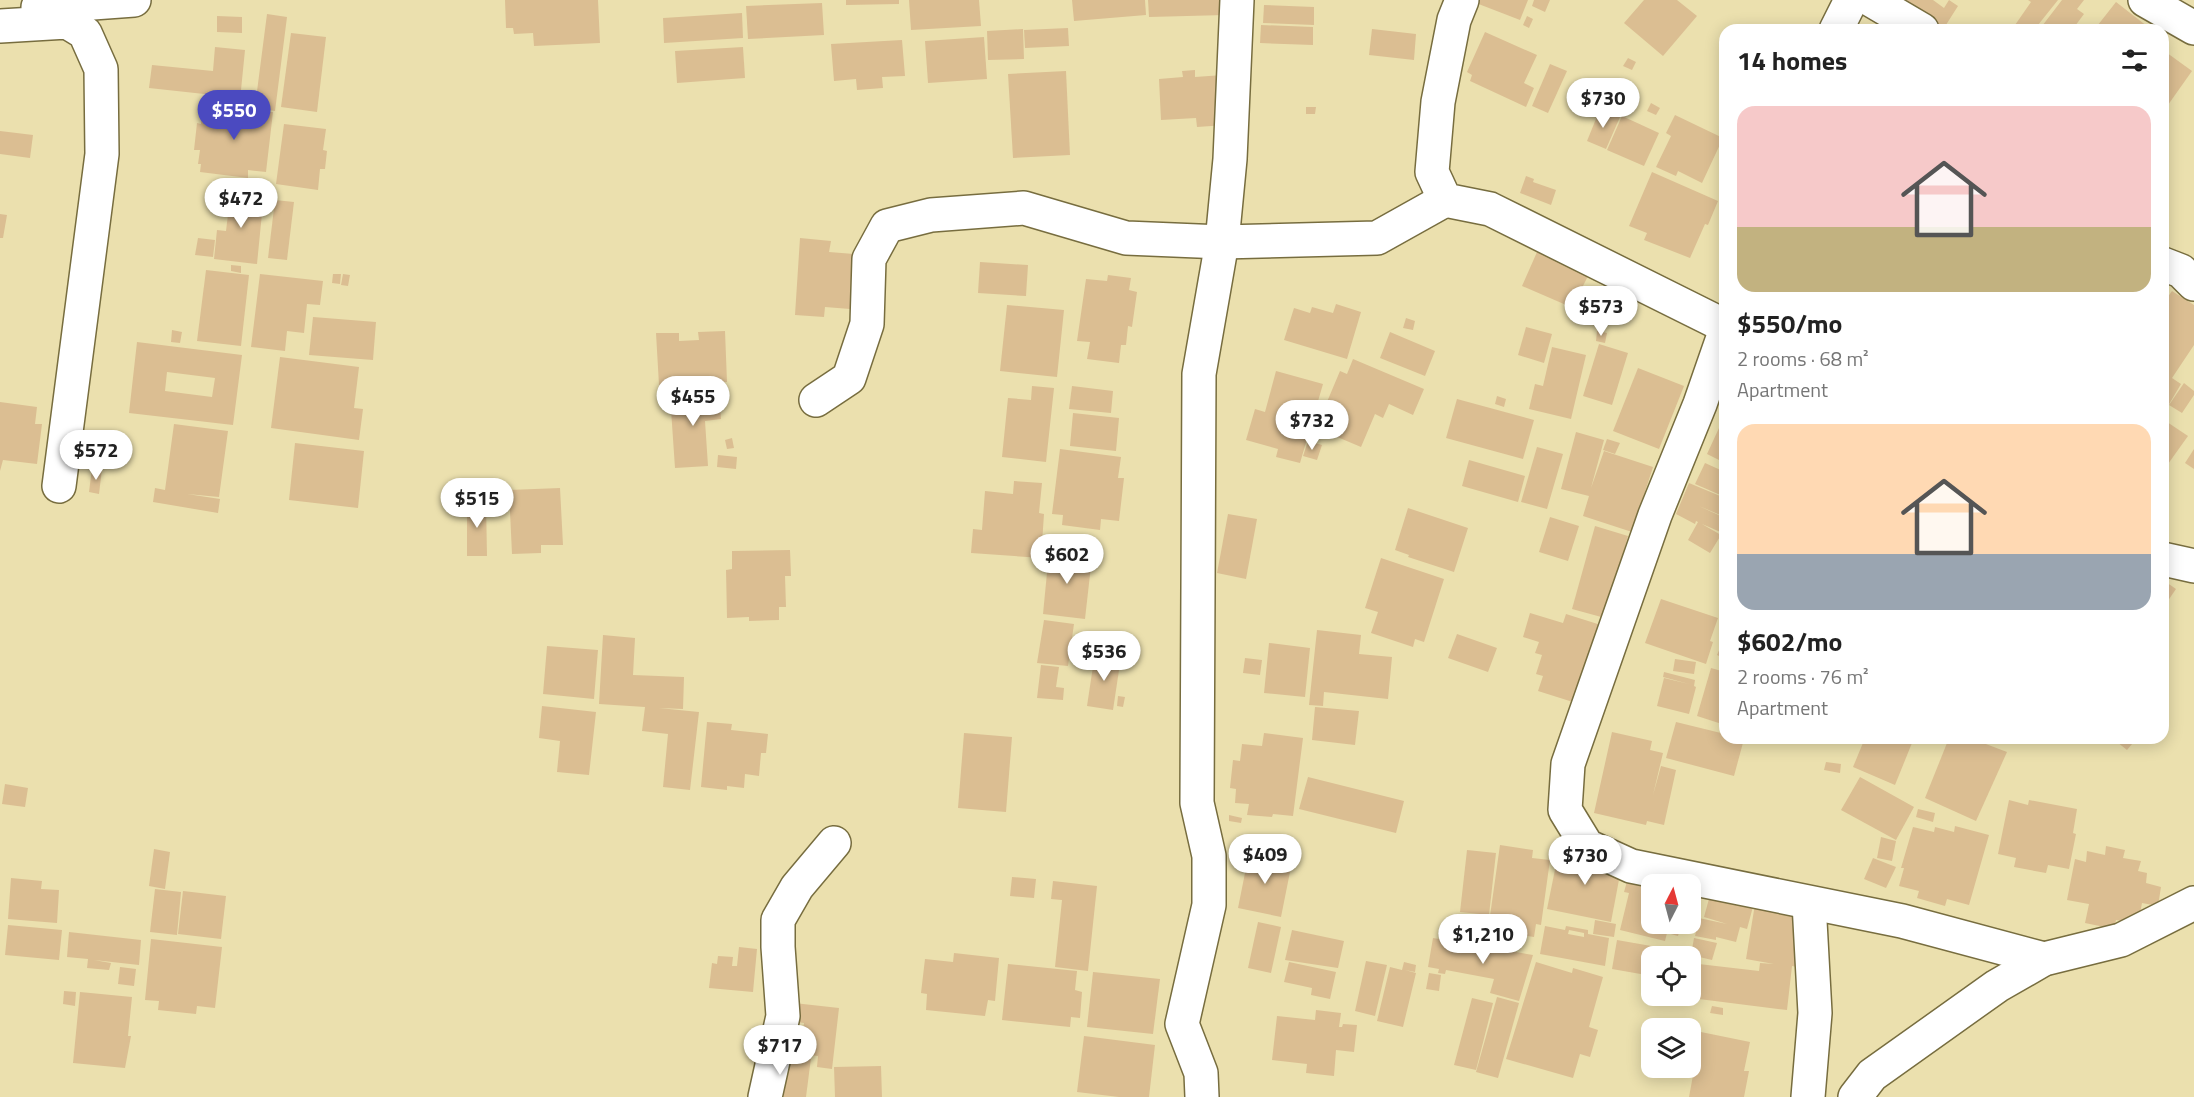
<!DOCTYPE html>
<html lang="en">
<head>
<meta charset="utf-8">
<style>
  body { margin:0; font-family:"Titillium Web",sans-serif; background:#f2f2f2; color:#222; height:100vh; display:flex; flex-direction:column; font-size:22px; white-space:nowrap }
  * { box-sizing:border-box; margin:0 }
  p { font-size:20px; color:#767676 }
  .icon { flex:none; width:33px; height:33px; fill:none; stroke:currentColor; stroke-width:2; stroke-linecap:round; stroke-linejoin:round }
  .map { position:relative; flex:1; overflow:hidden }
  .sheet { position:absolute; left:1719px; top:24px; width:450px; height:720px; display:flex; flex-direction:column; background:#fff; border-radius:18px; box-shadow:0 3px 15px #0003 }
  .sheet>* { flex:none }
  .needle { width:39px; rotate:6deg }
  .buttons { position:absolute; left:1641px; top:874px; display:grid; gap:12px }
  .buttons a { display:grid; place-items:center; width:60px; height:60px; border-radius:12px; background:#fff; box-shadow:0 3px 15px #0003; font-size:30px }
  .price { position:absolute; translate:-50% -51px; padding:0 14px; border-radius:21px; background:#fff; color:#222; font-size:20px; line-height:39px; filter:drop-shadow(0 2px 3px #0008) }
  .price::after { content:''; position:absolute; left:50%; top:36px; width:18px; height:14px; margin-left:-9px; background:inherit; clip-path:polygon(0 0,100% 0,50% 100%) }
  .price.selected { background:#4b4ac0; color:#fff }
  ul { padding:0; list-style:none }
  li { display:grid; align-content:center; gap:12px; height:318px; padding:0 18px }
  li span { display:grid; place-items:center; height:186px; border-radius:18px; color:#555 }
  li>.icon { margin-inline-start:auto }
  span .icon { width:108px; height:108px; fill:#fffc; stroke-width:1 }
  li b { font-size:26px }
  h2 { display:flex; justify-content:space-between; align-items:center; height:72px; padding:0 18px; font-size:26px }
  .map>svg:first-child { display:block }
</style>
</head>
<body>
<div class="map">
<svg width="2194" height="1097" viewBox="0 0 2194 1097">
  <rect width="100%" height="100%" fill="#ebe0ae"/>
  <g fill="#dbbe92" fill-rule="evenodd">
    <polygon points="505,0 598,0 600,43 534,46 533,33 514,34 513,28 506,28"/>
    <polygon points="846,0 899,0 899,4 846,5"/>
    <polygon points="909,0 979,0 981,26 911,30"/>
    <polygon points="1072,0 1145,0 1146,15 1074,21"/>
    <polygon points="1148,0 1224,0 1225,15 1149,17"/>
    <polygon points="1477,0 1528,0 1520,20 1476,3"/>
    <polygon points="1534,0 1550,0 1545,12 1532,6"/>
    <polygon points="1644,0 1677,0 1697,16 1663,56 1624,23"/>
    <polygon points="1900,0 1933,0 1944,8 1949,0 1958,6 1944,28"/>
    <polygon points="2028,0 2058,0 2034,30 2022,30 2015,25 2031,2"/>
    <polygon points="2062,0 2084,0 2077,9 2084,14 2072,30 2039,30"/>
    <polygon points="2116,2 2152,30 2094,30"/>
    <polygon points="822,3 824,35 748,39 746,6"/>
    <polygon points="1264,5 1314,7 1314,25 1263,23"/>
    <polygon points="742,13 743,38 664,43 663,18"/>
    <polygon points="267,14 287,17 275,111 234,105 235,98 241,98 149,88 152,65 213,71 215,47 245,50 241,90 256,91 256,99"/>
    <polygon points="217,16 242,17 242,33 217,32"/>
    <polygon points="1527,16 1533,19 1529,28 1523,25"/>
    <polygon points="1261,25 1313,27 1313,45 1260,43"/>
    <polygon points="1068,28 1069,46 1025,48 1024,30"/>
    <polygon points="1023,29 1024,59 988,60 987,31"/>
    <polygon points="1372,29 1416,34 1414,60 1369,55"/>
    <polygon points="1485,32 1537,55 1524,83 1534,88 1526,107 1470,81 1472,75 1467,72"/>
    <polygon points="291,33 326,37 317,112 281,107"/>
    <polygon points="984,37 987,79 928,83 925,41"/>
    <polygon points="902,40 905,76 882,77 883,88 857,90 856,79 834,81 831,44"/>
    <polygon points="743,47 745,78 677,83 675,51"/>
    <polygon points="2163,50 2192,71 2163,112"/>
    <polygon points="1628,58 1636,62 1632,70 1623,66"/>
    <polygon points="1550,64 1567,71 1548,113 1532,106"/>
    <polygon points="1195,70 1195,77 1223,75 1226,125 1197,127 1196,118 1161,120 1159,79 1183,77 1182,71"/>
    <polygon points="1066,71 1070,155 1013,158 1008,74"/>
    <polygon points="1651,103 1660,108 1656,115 1647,111"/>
    <polygon points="1306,107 1316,107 1315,114 1306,114"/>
    <polygon points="202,108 234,111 235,108 273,112 266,172 248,170 248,178 200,172 201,164 198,164 200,150 194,150 197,123 201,124"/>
    <polygon points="1600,109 1620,117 1606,149 1587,141"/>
    <polygon points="1675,115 1723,138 1702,183 1678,171 1676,176 1656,167 1671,136 1666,133"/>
    <polygon points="1622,116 1659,133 1644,166 1607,150"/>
    <polygon points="284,124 326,129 323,150 327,151 325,169 320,169 318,190 276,184"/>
    <polygon points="0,131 33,135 30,158 0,154"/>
    <polygon points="1652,172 1718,201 1708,225 1705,224 1690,258 1644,240 1647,233 1629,226"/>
    <polygon points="1526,176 1534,179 1533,182 1556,190 1551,205 1520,193"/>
    <polygon points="231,190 264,193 257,264 214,259 217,230 226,231"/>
    <polygon points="275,200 294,202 287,260 268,258"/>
    <polygon points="0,214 7,215 3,238 0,238"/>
    <polygon points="198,238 215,240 213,257 195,255"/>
    <polygon points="800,238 831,241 829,252 854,254 850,309 825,307 824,317 795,315"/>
    <polygon points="1541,243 1593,266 1583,286 1590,289 1580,311 1522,286"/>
    <polygon points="980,262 1028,265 1026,296 978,293"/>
    <polygon points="231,265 241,266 241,273 231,271"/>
    <polygon points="206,270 249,275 241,346 197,341"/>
    <polygon points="260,274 323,281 320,305 307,304 304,333 287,331 285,351 251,347"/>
    <polygon points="333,274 341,274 340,284 332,283"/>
    <polygon points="343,274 350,275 348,286 341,285"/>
    <polygon points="1108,275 1131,278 1129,290 1137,292 1132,327 1128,326 1126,345 1121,345 1119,363 1087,359 1090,342 1077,341 1086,279 1107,281"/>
    <polygon points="2172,291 2194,305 2194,345 2172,378 2181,384 2168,406 2163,403 2163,304"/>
    <polygon points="1336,304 1361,312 1347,359 1284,340 1294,308 1310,313 1312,307 1333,313"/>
    <polygon points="1007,305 1064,310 1057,377 1000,371"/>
    <polygon points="313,317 376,322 373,360 309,355"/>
    <polygon points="1406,318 1415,321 1413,330 1403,328"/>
    <polygon points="1526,327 1552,334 1544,363 1518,355"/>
    <polygon points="172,330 182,332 180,343 171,342"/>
    <polygon points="725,331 727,382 659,385 656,333 679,333 679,341 699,340 698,332"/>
    <polygon points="1597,331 1607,333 1605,343 1596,341"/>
    <polygon points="1390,332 1435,351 1425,376 1380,358"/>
    <path d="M137 342 242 355 233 425 129 413ZM167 372 215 378 212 397 165 391Z"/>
    <polygon points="1599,344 1628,353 1612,405 1583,396"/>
    <polygon points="1552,347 1586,355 1571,419 1529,409 1535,384 1543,386"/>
    <polygon points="280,357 359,367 354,408 363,409 359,440 271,428"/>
    <polygon points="1353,359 1424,389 1413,415 1389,404 1383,418 1375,414 1361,447 1316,428 1340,371 1347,374"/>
    <polygon points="1638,368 1684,386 1659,449 1613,431"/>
    <polygon points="1276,371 1323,384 1300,463 1276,457 1278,449 1246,440 1255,409 1265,412"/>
    <polygon points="2184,383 2194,391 2194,395 2182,413 2169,405"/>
    <polygon points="1032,386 1054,388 1046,462 1002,457 1008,398 1031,400"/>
    <polygon points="1072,386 1113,391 1111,413 1069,409"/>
    <polygon points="719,392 721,419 705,421 708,466 675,468 670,395"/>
    <polygon points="1497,396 1506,399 1504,407 1495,404"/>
    <polygon points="1457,399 1534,420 1523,459 1446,438"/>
    <polygon points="0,402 37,407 35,424 42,424 37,464 3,460 0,471"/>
    <polygon points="1073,413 1119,418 1116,451 1070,446"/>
    <polygon points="1725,415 1725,463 1707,454"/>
    <polygon points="2167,422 2188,436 2168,464 2163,461 2163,428"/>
    <polygon points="174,424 228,431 219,497 187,494 220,499 218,513 153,502 155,488 165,490"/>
    <polygon points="1576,432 1604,440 1591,488 1604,451 1653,467 1632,532 1583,516 1589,496 1561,489"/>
    <polygon points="732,438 734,448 727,449 725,440"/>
    <polygon points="1607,439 1620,443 1615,454 1603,450"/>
    <polygon points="1308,441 1322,445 1317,460 1303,456"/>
    <polygon points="295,443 364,451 358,508 289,500"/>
    <polygon points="1537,447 1563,454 1547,509 1521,502"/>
    <polygon points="1060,449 1121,457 1118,478 1124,478 1119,521 1101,519 1100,530 1062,525 1063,515 1052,514"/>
    <polygon points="2194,449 2194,469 2185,463"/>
    <polygon points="718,455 737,457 736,469 717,467"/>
    <polygon points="1469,460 1525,476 1518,502 1462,486"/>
    <polygon points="1705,463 1725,472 1725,497 1695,484"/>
    <polygon points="92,468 102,469 99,494 89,492"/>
    <polygon points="1014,481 1042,483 1039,513 1044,514 1041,558 971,553 973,529 982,530 985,491 1013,494"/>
    <polygon points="1689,483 1725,498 1725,517 1699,506 1725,518 1725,534 1702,524 1721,535 1710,553 1688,540 1698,522 1696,521 1695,524 1676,514"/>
    <polygon points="560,488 563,545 541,545 541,553 512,554 509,490"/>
    <polygon points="486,501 487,556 467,556 467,502"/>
    <polygon points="1408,508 1468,528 1454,572 1408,557 1409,555 1395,550"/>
    <polygon points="1228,514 1257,519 1246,579 1217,573"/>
    <polygon points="1550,517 1579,526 1568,561 1539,552"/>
    <polygon points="1595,526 1628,536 1605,618 1572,609"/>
    <polygon points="790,550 791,576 785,576 786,607 779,607 779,620 749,621 749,617 727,618 726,570 732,569 732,551"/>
    <polygon points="1049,552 1092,557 1085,619 1043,614"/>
    <polygon points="1381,558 1444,579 1424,642 1415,639 1413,647 1371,633 1378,612 1365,608"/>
    <polygon points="2163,580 2176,589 2163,608"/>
    <polygon points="1661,599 1718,618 1710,641 1713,642 1706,664 1645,643"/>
    <polygon points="1530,613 1563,623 1566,614 1604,626 1576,703 1538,691 1543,676 1536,674 1542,655 1535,653 1539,642 1523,637"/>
    <polygon points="1044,620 1074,624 1068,666 1037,663"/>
    <polygon points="1317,630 1361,635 1359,654 1392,657 1388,699 1324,692 1323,706 1309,705"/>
    <polygon points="1457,634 1497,648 1488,672 1448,658"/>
    <polygon points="603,635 635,638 633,675 684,677 683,709 659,708 699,712 690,790 663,787 668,734 642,731 645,707 599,704"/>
    <polygon points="1725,637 1725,659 1717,655"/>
    <polygon points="1269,643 1310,648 1305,697 1264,693"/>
    <polygon points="547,646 598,650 594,699 543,694"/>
    <polygon points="1095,653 1121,657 1113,710 1087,706"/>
    <polygon points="1245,658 1262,660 1260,675 1243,673"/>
    <polygon points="1675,659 1696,662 1694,674 1673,671"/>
    <polygon points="1041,665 1059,667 1056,687 1064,688 1063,700 1037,698"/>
    <polygon points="1711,668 1725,672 1725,725 1697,716"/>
    <polygon points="1664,672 1695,680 1694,686 1696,687 1689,714 1657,706 1664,678 1689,684 1663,677"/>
    <polygon points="1118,696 1125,697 1123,707 1117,706"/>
    <polygon points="542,706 596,712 589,775 557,772 560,741 539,738"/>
    <polygon points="1315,707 1359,711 1355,745 1312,740"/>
    <polygon points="707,722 732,724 731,730 768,734 766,753 761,753 759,776 745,774 744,788 727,786 727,790 701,787"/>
    <polygon points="1676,722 1725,734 1725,738 1744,739 1734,776 1666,758"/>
    <polygon points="1612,732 1652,741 1650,750 1663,753 1653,795 1661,766 1676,770 1664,825 1647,821 1646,825 1594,813"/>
    <polygon points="964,733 1012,737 1006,812 958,808"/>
    <polygon points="1264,733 1303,738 1293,816 1273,814 1272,817 1247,815 1249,804 1235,803 1236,789 1230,788 1233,760 1240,761 1242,744 1262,746"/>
    <polygon points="1865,738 1914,738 1895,785 1853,767"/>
    <polygon points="1949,738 1970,738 2007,752 1976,821 1925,798"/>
    <polygon points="2112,738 2137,738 2127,750"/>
    <polygon points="1826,762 1841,764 1840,773 1824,770"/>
    <polygon points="1308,777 1404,801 1396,833 1299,809"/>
    <polygon points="1860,777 1914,807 1896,840 1841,810"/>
    <polygon points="5,784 28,788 25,807 2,804"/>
    <polygon points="2009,800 2028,805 2029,800 2077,809 2073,833 2076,834 2069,869 2048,865 2046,873 2014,867 2016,858 1998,854"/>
    <polygon points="1918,809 1935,813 1933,822 1916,817"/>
    <polygon points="1229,815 1242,818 1241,823 1229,821"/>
    <polygon points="1955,826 1989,835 1969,905 1947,899 1945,906 1917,898 1919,891 1899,886 1904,868 1901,868 1913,827 1934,832 1935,827 1954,832"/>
    <polygon points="1881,837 1896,841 1892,861 1877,858"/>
    <polygon points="1500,845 1533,850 1532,858 1550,860 1541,925 1536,924 1534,937 1509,933 1510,926 1489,923"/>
    <polygon points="2106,846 2125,850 2123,858 2141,861 2138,871 2147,873 2146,883 2161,887 2158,906 2142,903 2138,924 2116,920 2114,929 2085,923 2089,904 2067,900 2075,859 2086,862 2087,851 2105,855"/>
    <polygon points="154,849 170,852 165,889 149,886"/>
    <polygon points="1467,850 1496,853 1489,915 1460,912"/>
    <polygon points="1559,850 1622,864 1611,922 1547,909"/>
    <polygon points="1249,853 1292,862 1281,917 1238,908"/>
    <polygon points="1873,858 1896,867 1886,888 1864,879"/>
    <polygon points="1630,871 1652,885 1652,924 1681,924 1678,936 1667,933 1665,941 1620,930 1629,893 1624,892"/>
    <polygon points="1012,877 1036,879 1034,898 1010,896"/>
    <polygon points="1715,877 1758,888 1747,929 1740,927 1736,942 1716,937 1716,940 1695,936 1699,918 1727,924 1704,917"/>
    <polygon points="11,878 42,881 41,889 59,890 57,923 8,919"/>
    <polygon points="1053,881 1097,886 1088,971 1055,967 1062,900 1051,899"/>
    <polygon points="155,889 181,892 177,935 150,932"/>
    <polygon points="183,891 226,896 221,939 178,934"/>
    <polygon points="1756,898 1806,906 1797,967 1792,966 1787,1010 1683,997 1690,996 1690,963 1759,971 1760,963 1774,964 1746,959"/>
    <polygon points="1454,919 1466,921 1466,929 1453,927"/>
    <polygon points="1595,920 1616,924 1614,937 1593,934"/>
    <polygon points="1258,922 1281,927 1271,973 1248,968"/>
    <polygon points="8,925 62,930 59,960 5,955"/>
    <path d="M1545 926 1565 930 1566 926 1588 930V934L1609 938 1605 966 1540 954ZM1569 930 1584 933V937L1568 934Z"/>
    <polygon points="1292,930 1344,941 1338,968 1285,960"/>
    <polygon points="69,932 141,940 139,965 94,960 111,963 109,970 87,968 88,959 67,957"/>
    <polygon points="1433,938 1533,955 1519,1001 1490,993 1494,979 1446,970 1445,974 1438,973 1439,969 1428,967"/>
    <polygon points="1694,938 1717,943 1712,960 1691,955"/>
    <polygon points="151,939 222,947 215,1008 197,1006 196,1014 158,1010 159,1001 145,1000"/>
    <polygon points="1617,940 1674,950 1673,957 1652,957 1652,976 1612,969"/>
    <polygon points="739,947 757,949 753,992 709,988 712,963 717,964 718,956 733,957 732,966 737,966"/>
    <polygon points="954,953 999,958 995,1001 988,1000 985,1016 926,1010 927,994 921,993 925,959 953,962"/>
    <polygon points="1366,961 1387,965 1375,1016 1355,1011"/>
    <polygon points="1289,962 1336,972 1330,999 1311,995 1312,988 1284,982"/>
    <polygon points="1404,962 1416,965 1415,972 1405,970 1416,973 1403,1027 1377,1021 1390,967 1402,970"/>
    <polygon points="1536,962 1572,973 1573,968 1603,977 1589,1027 1598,1030 1590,1057 1580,1054 1573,1078 1506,1059"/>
    <polygon points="1008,964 1077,971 1075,990 1082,992 1080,1018 1071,1017 1070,1027 1002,1020"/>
    <polygon points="120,967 136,969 134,986 118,984"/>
    <polygon points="1093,972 1160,979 1153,1034 1087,1027"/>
    <polygon points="1429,973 1441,975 1439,991 1426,989"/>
    <polygon points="64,991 76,992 75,1006 63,1004"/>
    <polygon points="80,992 132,997 128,1036 131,1036 125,1068 73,1063"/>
    <polygon points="1497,997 1519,1003 1498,1078 1476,1072"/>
    <polygon points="1472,998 1493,1003 1476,1070 1454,1065"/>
    <polygon points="785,1002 839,1008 832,1069 817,1067 818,1056 800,1054 804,1023 782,1020"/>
    <polygon points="1712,1006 1723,1008 1723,1015 1710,1013"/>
    <polygon points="1316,1010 1341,1013 1339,1027 1342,1027 1343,1024 1357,1025 1354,1052 1336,1050 1334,1076 1306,1073 1307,1064 1272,1060 1277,1016 1315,1020"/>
    <polygon points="1701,1032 1750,1042 1744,1071 1749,1071 1744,1097 1689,1097"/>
    <polygon points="1084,1036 1155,1045 1149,1097 1119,1097 1077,1092"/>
    <polygon points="756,1051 811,1058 806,1097 750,1097"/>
    <polygon points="881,1066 882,1097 835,1097 834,1067"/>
  </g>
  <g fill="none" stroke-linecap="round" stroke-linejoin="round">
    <g stroke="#776d3f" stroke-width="36">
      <g id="minor">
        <polyline points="1462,0 1454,20 1438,102 1432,172 1445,200 1490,209 1725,326"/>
        <polyline points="1871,0 1922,30"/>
        <polyline points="2145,0 2194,28"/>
        <polyline points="38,7 134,0"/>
        <polyline points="0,26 67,22 85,33 101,69 102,154 59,486"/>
        <polyline points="1836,30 1851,0"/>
        <polyline points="2163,264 2181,271 2194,284"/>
        <polyline points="1725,332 1700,404 1655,515 1568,764 1565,810 1587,846 1631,866 1902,921 2044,959"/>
        <polyline points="816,400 849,378 867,324 869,259 887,226 931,215 1024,208 1126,238 1222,242 1377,238 1445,200"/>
        <polyline points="2163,559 2194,566"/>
        <polyline points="765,1097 783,1016 778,947 778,920 797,887 834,843"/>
        <polyline points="1202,1097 1201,1073 1182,1024 1209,905 1209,856 1197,803 1199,374 1222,242 1230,159 1237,0"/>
        <polyline points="1808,1097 1815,1013 1809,903"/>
        <polyline points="1855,1097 1872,1075 1997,986 2044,959 2121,940 2194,903"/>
      </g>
    </g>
    <use href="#minor" stroke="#fff" stroke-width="33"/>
  </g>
</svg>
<div class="buttons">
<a><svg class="needle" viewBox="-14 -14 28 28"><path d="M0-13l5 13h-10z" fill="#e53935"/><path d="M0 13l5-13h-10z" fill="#767676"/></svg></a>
<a><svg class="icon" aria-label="locate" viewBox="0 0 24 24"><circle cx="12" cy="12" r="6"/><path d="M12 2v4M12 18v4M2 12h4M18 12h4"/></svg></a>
<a><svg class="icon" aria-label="layers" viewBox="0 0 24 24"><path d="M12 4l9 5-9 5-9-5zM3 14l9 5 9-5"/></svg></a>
</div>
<b class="price" style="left:1603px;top:129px">$730</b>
<b class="price selected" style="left:234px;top:141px">$550</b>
<b class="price" style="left:241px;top:229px">$472</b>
<b class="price" style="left:1601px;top:337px">$573</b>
<b class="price" style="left:693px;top:427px">$455</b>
<b class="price" style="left:1312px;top:451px">$732</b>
<b class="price" style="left:96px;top:481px">$572</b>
<b class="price" style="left:477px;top:529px">$515</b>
<b class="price" style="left:1067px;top:585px">$602</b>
<b class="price" style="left:1104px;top:682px">$536</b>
<b class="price" style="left:1265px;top:885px">$409</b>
<b class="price" style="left:1585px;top:886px">$730</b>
<b class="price" style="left:1483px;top:965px">$1,210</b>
<b class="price" style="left:780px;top:1076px">$717</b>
<section class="sheet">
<h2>14 homes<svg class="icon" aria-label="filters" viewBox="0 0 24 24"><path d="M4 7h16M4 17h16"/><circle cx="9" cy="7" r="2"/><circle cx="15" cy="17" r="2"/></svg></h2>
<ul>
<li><span style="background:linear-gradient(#f6c9c9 65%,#c2b280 0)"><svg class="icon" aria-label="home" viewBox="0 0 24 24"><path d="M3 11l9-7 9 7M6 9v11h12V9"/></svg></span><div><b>$550/mo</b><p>2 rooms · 68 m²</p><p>Apartment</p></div></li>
<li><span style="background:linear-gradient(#ffd9b3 70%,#9aa5b1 0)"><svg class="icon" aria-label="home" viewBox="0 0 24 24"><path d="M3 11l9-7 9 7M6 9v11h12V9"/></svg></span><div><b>$602/mo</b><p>2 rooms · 76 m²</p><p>Apartment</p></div></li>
</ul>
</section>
</div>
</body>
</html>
